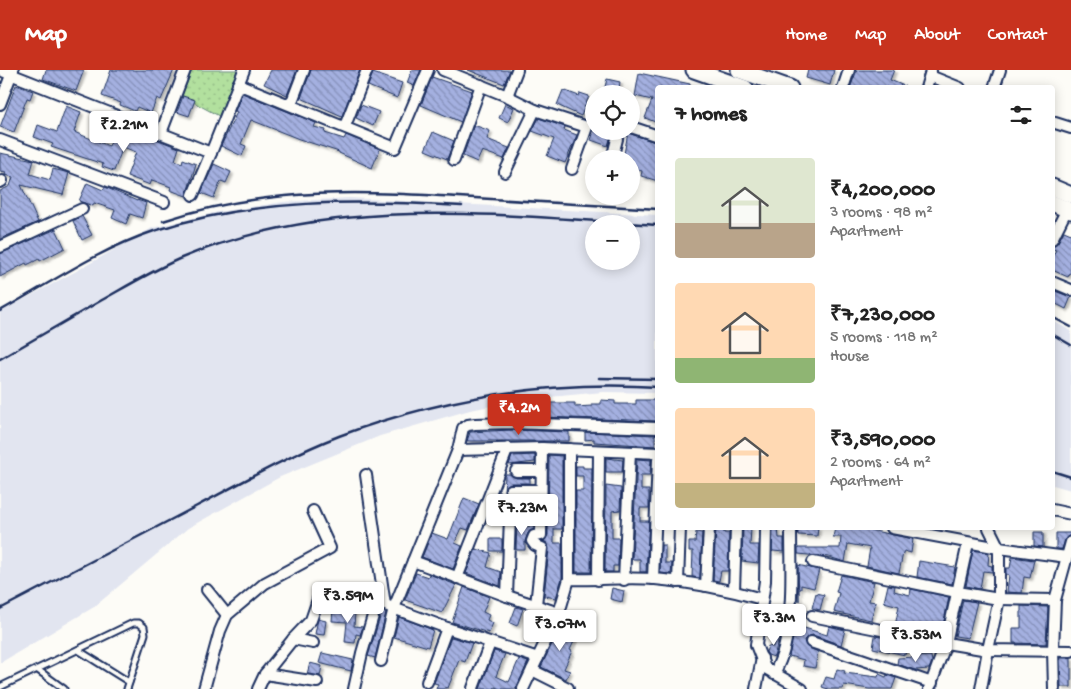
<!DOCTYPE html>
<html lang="en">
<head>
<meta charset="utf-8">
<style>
  body { margin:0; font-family:"Gochi Hand",sans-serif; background:#f2f2f2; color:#222; height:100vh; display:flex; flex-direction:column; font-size:19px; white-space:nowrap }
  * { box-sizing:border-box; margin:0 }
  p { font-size:16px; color:#767676 }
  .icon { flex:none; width:28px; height:28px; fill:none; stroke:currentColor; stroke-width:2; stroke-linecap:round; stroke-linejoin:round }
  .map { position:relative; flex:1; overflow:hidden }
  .side { position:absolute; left:655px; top:15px; width:400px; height:445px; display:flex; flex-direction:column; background:#fff; border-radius:5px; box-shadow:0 2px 12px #0003 }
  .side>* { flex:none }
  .buttons { position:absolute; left:585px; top:15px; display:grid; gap:10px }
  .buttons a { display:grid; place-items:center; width:55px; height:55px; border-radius:50%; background:#fff; box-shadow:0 2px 12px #0003; font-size:25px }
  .price { position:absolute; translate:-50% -42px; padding:0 11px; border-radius:5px; background:#fff; color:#222; font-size:16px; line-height:32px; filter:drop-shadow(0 1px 2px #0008) }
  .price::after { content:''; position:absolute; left:50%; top:30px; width:15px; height:11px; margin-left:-8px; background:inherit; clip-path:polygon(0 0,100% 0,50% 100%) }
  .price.selected { background:#c8321e; color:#fff }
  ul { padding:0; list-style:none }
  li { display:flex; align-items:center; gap:15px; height:125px; padding:0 20px }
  li span { display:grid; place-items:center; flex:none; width:140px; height:100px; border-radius:5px; color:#555 }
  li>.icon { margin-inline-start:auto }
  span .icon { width:60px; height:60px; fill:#fffc; stroke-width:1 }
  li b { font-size:21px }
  h2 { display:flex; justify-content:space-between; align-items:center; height:60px; padding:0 20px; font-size:21px }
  header { display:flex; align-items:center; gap:30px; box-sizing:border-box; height:70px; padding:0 25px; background:#c8321e; color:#fff }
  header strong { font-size:24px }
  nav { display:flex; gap:28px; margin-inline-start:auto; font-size:18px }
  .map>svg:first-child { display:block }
</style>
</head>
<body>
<header>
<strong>Map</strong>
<nav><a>Home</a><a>Map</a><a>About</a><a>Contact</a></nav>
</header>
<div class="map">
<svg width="1071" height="619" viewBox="0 0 1071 619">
  <defs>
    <pattern id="park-dots" width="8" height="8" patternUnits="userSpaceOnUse" patternTransform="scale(1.25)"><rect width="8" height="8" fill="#b2e09e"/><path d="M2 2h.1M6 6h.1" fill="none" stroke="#98c08a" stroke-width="1.8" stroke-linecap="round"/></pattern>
    <pattern id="building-back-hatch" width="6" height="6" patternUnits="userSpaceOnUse" patternTransform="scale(1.25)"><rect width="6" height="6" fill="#a4b0e0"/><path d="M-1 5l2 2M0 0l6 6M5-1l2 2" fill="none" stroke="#8590b9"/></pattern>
    <filter id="shadow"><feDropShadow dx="2.5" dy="2.5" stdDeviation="1" flood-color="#0004"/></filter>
  </defs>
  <rect width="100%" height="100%" fill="#fdfcf7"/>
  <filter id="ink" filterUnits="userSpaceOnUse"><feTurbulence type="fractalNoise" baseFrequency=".02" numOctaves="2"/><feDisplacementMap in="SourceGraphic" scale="10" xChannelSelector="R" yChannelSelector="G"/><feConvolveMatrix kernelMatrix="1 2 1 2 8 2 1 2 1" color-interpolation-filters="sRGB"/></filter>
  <g filter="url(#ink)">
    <g fill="#e2e5f0" fill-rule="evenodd">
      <path d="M349 128 657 145V323L603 322 528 329 470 340 380 366 280 407 188 458 94 537 0 593V242L80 199 152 158 218 142 283 132ZM594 154H631V191H594Z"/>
      <polygon points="1053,251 1071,261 1071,420 1053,415"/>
    </g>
    <polygon fill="url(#park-dots)" stroke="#66887e" points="192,0 238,0 219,46 182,26"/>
    <g fill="url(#building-back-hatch)" stroke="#1b2f5e" filter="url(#shadow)">
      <polygon points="46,0 84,0 76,21 43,9"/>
      <polygon points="111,0 174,0 161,30 157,28 151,43 137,37 135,41 120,35 121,33 102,26"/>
      <polygon points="271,0 297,0 287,25 264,14"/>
      <polygon points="311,0 360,0 342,46 301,28"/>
      <polygon points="412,0 421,0 414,16 407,13"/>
      <polygon points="468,0 510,0 504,14"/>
      <polygon points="808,0 834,0 830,15 806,8"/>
      <polygon points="857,0 894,0 890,10 909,18 850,18"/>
      <polygon points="373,3 402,13 397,28 368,16"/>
      <polygon points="639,3 690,14 690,18 658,18 658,53 645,48 652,30 635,26"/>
      <polygon points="432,7 472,21 461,52 421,35"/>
      <polygon points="607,9 620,12 618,24 603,24"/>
      <polygon points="16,15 33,21 30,29 27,28 14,62 0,57"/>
      <polygon points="563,20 579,26 580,23 589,26 581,46 557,35"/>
      <polygon points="242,23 316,53 314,57 326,60 325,63 344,69 346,65 380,79 372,98 339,83 339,82 299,69 251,50 241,74 246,76 242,86 221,76 237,42 235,41"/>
      <polygon points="183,26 195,30 189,46 177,42"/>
      <polygon points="505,34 514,38 508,52 499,48"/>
      <polygon points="361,35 379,42 373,56 356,48"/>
      <polygon points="66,36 81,42 74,62 109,76 117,54 179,78 175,90 182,93 183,89 196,94 186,126 170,120 171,117 152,110 150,115 127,106 136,82 123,77 114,101 102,97 103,94 51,77 53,74 34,67 38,55 57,62"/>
      <polygon points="539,48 565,57 564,60 577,65 565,93 547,86 554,69 532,61"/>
      <polygon points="474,55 490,61 487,69 509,78 504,89 482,81 477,92 463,86"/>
      <polygon points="594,61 611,66 608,76 591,70"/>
      <polygon points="433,62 454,71 447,89 425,80"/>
      <polygon points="628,63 658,73 658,111 641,106 642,101 631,98 631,89 623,89"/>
      <polygon points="0,83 34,90 30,104 50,110 53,99 69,103 63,125 21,115 38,152 0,169 0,121 10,116 13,107 5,105 6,102 0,101"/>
      <polygon points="214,94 231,102 226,113 221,111 214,128 201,123"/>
      <polygon points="87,113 103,120 105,117 137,131 137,130 146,133 142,148 130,144 126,154 112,148 115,140 94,133 93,136 79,131"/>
      <polygon points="82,146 92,165 82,170 73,151"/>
      <polygon points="56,159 65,178 40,191 39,189 27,195 26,193 0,207 0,184"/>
      <polygon points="1064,161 1071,164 1071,201 1068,207 1052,200 1052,187 1056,180 1052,179 1052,176 1058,172"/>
      <polygon points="1052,220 1071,227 1066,239 1052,232"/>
      <polygon points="601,330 615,331 615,334 636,334 636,330 658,330 658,351 512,346 512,337 545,336 545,334 551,333 575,333 575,337 592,336 592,334 601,334"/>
      <polygon points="511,360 569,362 569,371 467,371 470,362"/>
      <polygon points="585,362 655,365 655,376 594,372 594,369 585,370"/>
      <polygon points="535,385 535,392 509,395 512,386"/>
      <polygon points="549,385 562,386 562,459 554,459 554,473 562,473 562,508 556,528 544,526 549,479 548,474 544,471 548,465"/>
      <polygon points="606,388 623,390 622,402 606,402"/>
      <polygon points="637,389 651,390 650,405 641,405 641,420 649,420 649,438 640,438 640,451 649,451 646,502 640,502 640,489 632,489"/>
      <polygon points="576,396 583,396 583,398 592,398 591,502 576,502 576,421 583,421 583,406 576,406"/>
      <polygon points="505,404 510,404 516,408 530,408 530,413 511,413 505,416 504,420 508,426 529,427 529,432 520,432 519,438 511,439 505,443 491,441 495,431 497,431 498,422 504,423"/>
      <polygon points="606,416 621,418 620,440 612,441 612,468 619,468 618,496 613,496 613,502 605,502"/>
      <polygon points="464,428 479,434 468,460 462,458 455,473 462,476 453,499 422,487 432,463 448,469"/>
      <polygon points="517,452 522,452 522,456 534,457 534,459 528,463 525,471 525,480 516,480"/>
      <polygon points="743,458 751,458 750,475 759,475 758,493 742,491"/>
      <polygon points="773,458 778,458 779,468 784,468 784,482 773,481 772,482"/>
      <polygon points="798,458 818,458 817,466 798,465"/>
      <polygon points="835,458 860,458 913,469 911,483 904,481 903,483 899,503 867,496 870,478 865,477 848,474 845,492 829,487 798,484 798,478 840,478 841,467 833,467"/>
      <polygon points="716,459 724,459 724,463 729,463 728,501 721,501 719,511 713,510"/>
      <polygon points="696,462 702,463 700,508 692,507 693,481 689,481 689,472 695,472"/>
      <polygon points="1034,462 1043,462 1043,477 1034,476"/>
      <polygon points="1056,463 1071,463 1071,465 1067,467 1065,470 1062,479 1056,479"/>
      <rect x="490" y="469" width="12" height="12"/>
      <polygon points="661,475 665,475 665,493 672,493 671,504 660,503"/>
      <polygon points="476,479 491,483 487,497 501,502 500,516 466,503"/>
      <polygon points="973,480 989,483 988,495 992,496 992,502 983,501 980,519 966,516"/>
      <polygon points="1012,487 1034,490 1030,508 1024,507 1022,523 1007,522 1009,505 1006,504 1006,498 1010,498"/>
      <polygon points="919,491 955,497 952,514 917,507"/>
      <polygon points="798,495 819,500 814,518 801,515 801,519 799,519 799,531"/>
      <polygon points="416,503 428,507 429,504 456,515 442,543 405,530"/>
      <polygon points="841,505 874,512 869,531 876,532 871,550 834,542 839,523 836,522"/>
      <polygon points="888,515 895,516 894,521 910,525 911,519 949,527 941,565 895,556 899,536 884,532"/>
      <polygon points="464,517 489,527 483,542 489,545 487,550 493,553 489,563 452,552"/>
      <polygon points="612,518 624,521 622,532 610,529"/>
      <polygon points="816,523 824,525 820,540 812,538"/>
      <polygon points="963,530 977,532 968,568 955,566"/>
      <polygon points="1021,536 1048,537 1046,574 1013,573 1013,558 1021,558"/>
      <polygon points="516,537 523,539 517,556 510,553"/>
      <polygon points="333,539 355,543 354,556 363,557 360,565 356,564 355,573 345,572 347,552 332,551"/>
      <polygon points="382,541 386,543 375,588 368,586"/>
      <polygon points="399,547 433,560 428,577 394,567"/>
      <polygon points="318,549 326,551 324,565 315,564"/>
      <polygon points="561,555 578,563 570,580 572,581 564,599 570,601 566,609 541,597"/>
      <polygon points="795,555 827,565 829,556 845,560 841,575 813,565 807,567 804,570 806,576 818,582 815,598 803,596 804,590 789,586"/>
      <polygon points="779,558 781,559 774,587 768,585 766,582 768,576 773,577"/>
      <polygon points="875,566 908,572 905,585 873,578"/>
      <polygon points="451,567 472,573 465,592 459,590 448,618 445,617 445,619 436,619 438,614 434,613"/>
      <polygon points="494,581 505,584 496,606 509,612 519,589 528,592 516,619 500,619 495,617 494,619 480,619"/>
      <polygon points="322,583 353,590 351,601 319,593"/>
      <polygon points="931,586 932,592 929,599 915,600 897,594 898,588"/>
      <polygon points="1060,588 1071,588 1071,617 1061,617"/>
      <polygon points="310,593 322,596 320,606 307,604"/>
      <polygon points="837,599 845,601 844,603 878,607 879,604 886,607 887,605 896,608 892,619 869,619 844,615 843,619 828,619 822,617 826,607 834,609"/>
    </g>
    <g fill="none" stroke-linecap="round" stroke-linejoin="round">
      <g stroke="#1b2f5e" stroke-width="9">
        <g id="service">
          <polyline points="78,580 129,612"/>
          <polyline points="38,600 64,619"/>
          <polyline points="0,617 133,553 139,553 144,557 145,564 127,619"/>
        </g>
      </g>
      <g stroke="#1b2f5e" stroke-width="14">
        <g id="minor">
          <polyline points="0,0 211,83"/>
          <polyline points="443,0 507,26 535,40 587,57 572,99"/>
          <polyline points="930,6 960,18"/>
          <polyline points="238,14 395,78 428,0"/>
          <polyline points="843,18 849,0"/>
          <polyline points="926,18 931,1"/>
          <polyline points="994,18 1000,0"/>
          <polyline points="507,26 517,0"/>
          <polyline points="0,34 13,0"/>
          <polyline points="291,34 304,0"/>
          <polyline points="1052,52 1071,58"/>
          <polyline points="345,56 367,0"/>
          <polyline points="631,57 658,66"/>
          <polyline points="161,63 185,0"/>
          <polyline points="0,70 164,132"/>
          <polyline points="612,89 619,61"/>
          <polyline points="454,90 481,15"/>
          <polyline points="505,102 535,40"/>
          <polyline points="0,112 2,111"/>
          <polyline points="193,125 211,83 244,0"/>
          <polyline points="1052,169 1067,139"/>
          <polyline points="0,177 82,139"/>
          <polyline points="1052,212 1071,220"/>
          <polyline points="458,380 463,358 468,355 475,354 511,353 658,358"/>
          <polyline points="516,401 541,401"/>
          <polyline points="366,405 385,535"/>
          <polyline points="511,420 541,420"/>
          <polyline points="1052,440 1071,444"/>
          <polyline points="766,458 765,511 756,575 765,598 802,619"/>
          <polyline points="892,458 999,478 1067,487"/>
          <polyline points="413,491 507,526 559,543"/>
          <polyline points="813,492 957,522 999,529 1055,530"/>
          <polyline points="457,508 508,378"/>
          <path d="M569 509C598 510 627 507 655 509 691 512 727 519 762 529"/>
          <polyline points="653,509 658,390"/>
          <polyline points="598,510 599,381"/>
          <polyline points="624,510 630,382"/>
          <polyline points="678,512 680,458"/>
          <polyline points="706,516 709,458"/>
          <polyline points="207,520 227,545"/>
          <polyline points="734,521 736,458"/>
          <polyline points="507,526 510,447 514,445 540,446"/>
          <polyline points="536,535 542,478 535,475 532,471 534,466 541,465 542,378"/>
          <polyline points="558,546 581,557"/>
          <polyline points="812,546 946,573 988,580 1071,581"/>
          <polyline points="293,569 313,573"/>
          <polyline points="811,572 932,613"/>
          <polyline points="381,591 394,538 458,380 542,378 658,383"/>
          <polyline points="532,600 568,618"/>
          <polyline points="265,604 317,612"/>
          <path d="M774 604C778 596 782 587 784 579 794 539 791 498 791 458"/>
          <polyline points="427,612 447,558"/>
          <polyline points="473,618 490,573"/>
          <polyline points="204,619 220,561 227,545 265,513 330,478 313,441"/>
          <polyline points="258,619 265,604 293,569 311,550 321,521 377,532 447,558 538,588"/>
          <polyline points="354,619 362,583 377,532"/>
          <polyline points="523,619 559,543 569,509 569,379"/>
          <polyline points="756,619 762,588"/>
          <polyline points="929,619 946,573 968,473"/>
          <polyline points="981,619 988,580 999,529 999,478 989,458"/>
          <polyline points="1054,619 1053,580 1055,530 1071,472"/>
        </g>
      </g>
      <g stroke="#1b2f5e" stroke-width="19">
        <g id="secondary">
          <polyline points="694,0 745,18"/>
          <polyline points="739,0 790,18"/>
          <polyline points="1052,117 1071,125"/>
          <polyline points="1052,133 1071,141"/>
        </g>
      </g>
      <use href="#service" stroke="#fdfcf7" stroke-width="5"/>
      <use href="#minor" stroke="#fdfcf7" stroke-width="10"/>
      <use href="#secondary" stroke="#fdfcf7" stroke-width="15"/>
      <g stroke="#1b2f5e" stroke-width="2.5">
        <path d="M163 151C268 116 367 121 475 128 536 132 597 135 658 139"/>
        <path d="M0 241C50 213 100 179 154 161 254 128 359 130 462 136"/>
        <polyline points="1052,247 1071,257"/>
        <polyline points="1052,264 1071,275"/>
        <path d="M0 289C34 269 68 250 102 230 127 216 152 201 179 189 333 124 495 145 658 155"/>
        <polyline points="599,308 658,309"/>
        <polyline points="1052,401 1071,407"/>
        <path d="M0 539C66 505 131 470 197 436 244 411 290 385 339 366 441 328 549 310 658 317"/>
      </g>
    </g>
  </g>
</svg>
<div class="buttons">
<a><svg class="icon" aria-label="locate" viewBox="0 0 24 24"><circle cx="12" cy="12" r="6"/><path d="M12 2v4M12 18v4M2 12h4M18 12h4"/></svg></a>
<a>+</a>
<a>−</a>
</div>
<b class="price" style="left:124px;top:83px">₹2.21M</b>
<b class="price selected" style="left:519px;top:366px">₹4.2M</b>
<b class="price" style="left:522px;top:466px">₹7.23M</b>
<b class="price" style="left:348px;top:554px">₹3.59M</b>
<b class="price" style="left:774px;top:576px">₹3.3M</b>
<b class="price" style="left:560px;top:582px">₹3.07M</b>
<b class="price" style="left:916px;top:593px">₹3.53M</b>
<section class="side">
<h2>7 homes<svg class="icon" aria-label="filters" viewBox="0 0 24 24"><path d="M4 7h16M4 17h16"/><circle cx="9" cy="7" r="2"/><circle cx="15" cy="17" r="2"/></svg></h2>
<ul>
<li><span style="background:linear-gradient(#dfe7d0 65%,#b9a48a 0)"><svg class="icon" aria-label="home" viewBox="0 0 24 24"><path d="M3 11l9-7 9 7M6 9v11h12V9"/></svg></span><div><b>₹4,200,000</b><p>3 rooms · 98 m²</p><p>Apartment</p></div></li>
<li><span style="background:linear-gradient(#ffd9b3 75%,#8fb573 0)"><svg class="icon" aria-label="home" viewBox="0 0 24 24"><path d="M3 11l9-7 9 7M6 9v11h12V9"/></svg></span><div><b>₹7,230,000</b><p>5 rooms · 118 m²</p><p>House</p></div></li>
<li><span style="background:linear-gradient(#ffd9b3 75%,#c2b280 0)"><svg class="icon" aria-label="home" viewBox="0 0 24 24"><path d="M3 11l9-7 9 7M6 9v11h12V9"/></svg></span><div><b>₹3,590,000</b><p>2 rooms · 64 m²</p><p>Apartment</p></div></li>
</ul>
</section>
</div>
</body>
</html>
